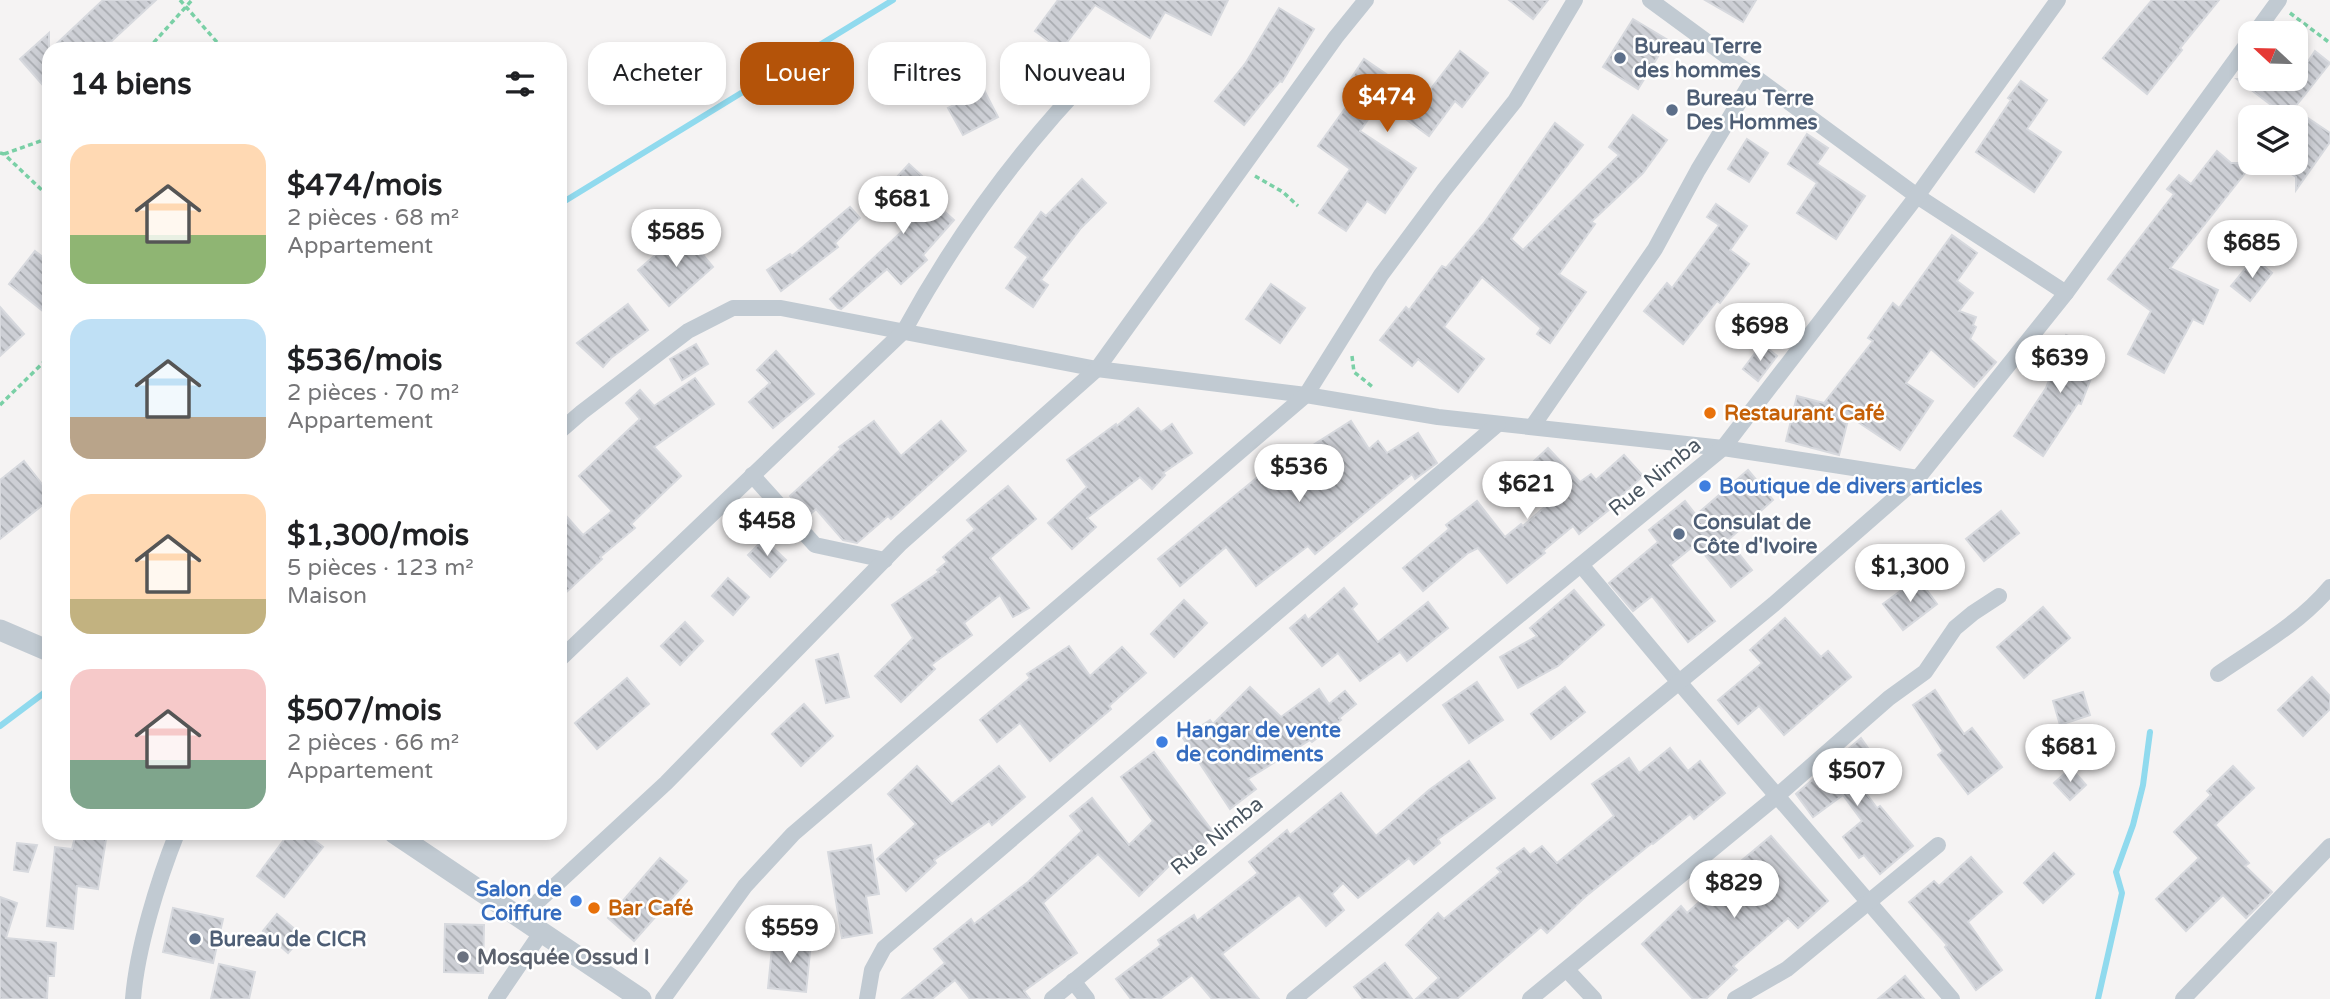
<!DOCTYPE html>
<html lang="fr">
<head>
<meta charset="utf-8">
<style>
  body { margin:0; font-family:"Varela Round",sans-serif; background:#f2f2f2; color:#202124; height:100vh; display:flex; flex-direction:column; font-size:26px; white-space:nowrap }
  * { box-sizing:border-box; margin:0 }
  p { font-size:23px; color:#757577 }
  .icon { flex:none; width:38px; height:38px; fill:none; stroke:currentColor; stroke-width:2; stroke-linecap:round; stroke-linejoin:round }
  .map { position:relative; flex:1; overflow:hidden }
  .panel { position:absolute; left:42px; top:42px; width:525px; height:798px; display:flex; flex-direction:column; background:#fff; border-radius:21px; box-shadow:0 4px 10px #0003 }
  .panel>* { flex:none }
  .guide { position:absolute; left:588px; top:42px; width:665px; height:63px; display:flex; gap:14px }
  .needle { width:46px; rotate:292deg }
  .tools { position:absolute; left:2238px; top:21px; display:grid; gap:14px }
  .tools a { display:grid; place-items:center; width:70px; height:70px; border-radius:14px; background:#fff; box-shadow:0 4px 10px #0003; font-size:35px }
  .price { position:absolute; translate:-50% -60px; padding:0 16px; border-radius:24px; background:#fff; color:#222; font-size:23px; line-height:46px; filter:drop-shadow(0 2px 4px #0008) }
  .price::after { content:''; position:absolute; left:50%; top:42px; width:21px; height:16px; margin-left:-10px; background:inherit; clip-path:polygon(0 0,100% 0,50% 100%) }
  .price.on { background:#b45309; color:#fff }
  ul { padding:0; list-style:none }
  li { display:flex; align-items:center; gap:21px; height:175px; padding:0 28px }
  li span { display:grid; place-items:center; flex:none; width:196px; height:140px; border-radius:21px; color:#555 }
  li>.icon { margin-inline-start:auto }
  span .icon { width:84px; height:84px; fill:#fffc; stroke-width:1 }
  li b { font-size:30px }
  h2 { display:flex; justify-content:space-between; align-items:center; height:84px; padding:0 28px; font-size:30px }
  .chip { padding:0 24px; border-radius:21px; background:#fff; box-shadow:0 4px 10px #0003; font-size:24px; line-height:63px }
  .chip.on { background:#b45309; color:#fff }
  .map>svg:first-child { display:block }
</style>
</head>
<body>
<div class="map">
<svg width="2330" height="999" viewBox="0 0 2330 999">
  <defs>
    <pattern id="building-back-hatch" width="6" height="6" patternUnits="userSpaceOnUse" patternTransform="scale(1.75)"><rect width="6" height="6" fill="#cdcfd5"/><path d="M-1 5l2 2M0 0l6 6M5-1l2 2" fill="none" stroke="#a8abb0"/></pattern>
  </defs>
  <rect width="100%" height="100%" fill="#f5f3f3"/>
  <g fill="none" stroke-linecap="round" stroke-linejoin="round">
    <g stroke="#90daee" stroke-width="6">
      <polyline points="560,204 893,0"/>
      <polyline points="0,726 44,693 49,682"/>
      <polyline points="2098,999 2122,893 2116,872 2133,825 2143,785 2150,732"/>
    </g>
  </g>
  <g fill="url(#building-back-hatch)" stroke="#d7d9de" stroke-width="2">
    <polygon points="103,0 156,0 103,49 51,49"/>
    <polygon points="1058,0 1228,0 1211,35 1165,12 1150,38 1095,5 1061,50 1035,31"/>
    <polygon points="1509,0 1548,0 1533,19"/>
    <polygon points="1705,0 1756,0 1743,22"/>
    <polygon points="2152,0 2219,0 2180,48 2182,50 2147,94 2103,58"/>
    <polygon points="1279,8 1314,29 1282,82 1280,81 1244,125 1215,101 1245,64"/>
    <polygon points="1633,19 1668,40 1638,89 1603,67"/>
    <polygon points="49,33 49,92 20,59"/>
    <polygon points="1460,51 1488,73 1462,107 1455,101 1429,136 1381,101 1360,131 1416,168 1385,213 1367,201 1346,231 1319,213 1350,169 1318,146 1354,96 1344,89 1364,59 1423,99"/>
    <polygon points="2315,51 2330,63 2287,117 2237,79 2296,79"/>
    <polygon points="2021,81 2047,100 2027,129 2061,152 2034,192 1976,152 2011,100 2008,98"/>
    <polygon points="984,90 998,117 963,135 948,108"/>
    <polygon points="2296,110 2330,133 2330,142 2296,190 2296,177 2275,163 2296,163"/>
    <polygon points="1633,115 1667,140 1643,173 1591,222 1595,224 1559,274 1586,292 1550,343 1537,334 1541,328 1482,277 1444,327 1484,359 1458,392 1418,359 1412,366 1380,340 1406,307 1409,310 1442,266 1446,268 1484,223 1555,123 1583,145 1511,239 1523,250 1619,155 1609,147"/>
    <polygon points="1807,134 1828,148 1817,164 1865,196 1836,239 1797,213 1817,183 1788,164"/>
    <polygon points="1747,139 1768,153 1749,182 1728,169"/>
    <polygon points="2217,151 2231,163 2253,163 2170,268 2218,290 2203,324 2193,319 2164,373 2128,354 2151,311 2108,279 2174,194 2167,189 2179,175 2191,184"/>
    <polygon points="909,164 934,187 926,195 954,220 923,255 927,260 901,284 887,269 841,309 838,308 830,299 914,220 884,191"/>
    <polygon points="1082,179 1106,203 1081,228 1041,280 1048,285 1033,307 1006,288 1028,257 1015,247 1041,212 1046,216"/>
    <polygon points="1716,204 1747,226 1730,250 1749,264 1720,303 1717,301 1683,344 1644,311 1667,283 1672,288 1719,225 1707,217"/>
    <polygon points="850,207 860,218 835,243 838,247 781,291 767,270 790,254 792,256"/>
    <polygon points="683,231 713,267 669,306 638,270"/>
    <polygon points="1952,235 1977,253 1957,281 1973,293 1959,311 1976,317 1973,325 1976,327 1970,339 1996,362 1974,387 1931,349 1906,383 1933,401 1900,450 1849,416 1839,455 1786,441 1797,396 1824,403 1873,341 1868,338 1893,303 1899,308"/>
    <polygon points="35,251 49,262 49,316 9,284"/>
    <polygon points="2254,258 2272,273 2250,301 2231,286"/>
    <polygon points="1271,284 1305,308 1280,343 1246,319"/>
    <polygon points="628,304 648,330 611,358 603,367 577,343"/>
    <polygon points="0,307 24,334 0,356"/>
    <polygon points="2066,335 2102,350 2081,404 2078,403 2043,456 2014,436 2046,388"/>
    <polygon points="696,344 708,364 682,380 670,359"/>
    <polygon points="1762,344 1777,356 1758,381 1743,369"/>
    <polygon points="776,351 814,394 773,428 749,402 770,383 757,370"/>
    <polygon points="695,378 714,404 654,447 681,476 631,524 635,528 600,557 602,559 560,598 560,509 583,535 612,511 579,476 640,419 626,403 640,390 654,406"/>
    <polygon points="1138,408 1161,432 1172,424 1192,453 1163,473 1165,475 1152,489 1140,477 1087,518 1096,527 1072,549 1048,523 1087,487 1067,460 1116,424 1117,426"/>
    <polygon points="874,421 901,456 941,421 966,451 891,519 888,516 857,543 843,540 816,509 808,516 790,496 841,449 839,447"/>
    <polygon points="1351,421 1369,449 1378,441 1387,453 1418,433 1437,463 1415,479 1412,474 1315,554 1308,546 1256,586 1226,547 1180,586 1158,559 1287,453 1291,459"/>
    <polygon points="1548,448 1580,482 1591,474 1596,480 1624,455 1643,476 1613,503 1615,505 1579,534 1573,526 1543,551 1545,553 1507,583 1478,548 1468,553 1423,591 1403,568 1449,529 1446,525 1477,501 1505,537 1521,524 1523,526 1547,505 1520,474"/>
    <polygon points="24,461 49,493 49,500 0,539 0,480"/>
    <polygon points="1748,470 1773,500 1728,540 1752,570 1731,587 1696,544 1670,565 1715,621 1688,642 1652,596 1633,611 1609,583 1658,542 1649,530 1685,501 1696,515"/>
    <polygon points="1008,486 1036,519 990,558 1029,608 1013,617 1000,595 964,623 972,635 931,665 935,669 901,702 875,676 913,638 892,605 939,572 937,570 947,562 943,557 975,529 967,520"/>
    <polygon points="2001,511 2019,533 1984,561 1966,539"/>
    <polygon points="764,539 786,560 770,577 748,555"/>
    <polygon points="728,578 749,597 733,615 712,596"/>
    <polygon points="1918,578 1937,604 1903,630 1883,604"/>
    <polygon points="1344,588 1357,604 1352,609 1378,642 1428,602 1448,628 1407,661 1400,652 1360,681 1338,653 1322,666 1290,628 1305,615 1308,620"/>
    <polygon points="1574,590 1604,625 1558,666 1518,688 1500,657 1537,636 1530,628"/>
    <polygon points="1184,600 1207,623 1174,657 1151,634"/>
    <polygon points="2043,607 2070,638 2024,678 1997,647"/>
    <polygon points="1785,618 1821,657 1828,651 1851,677 1784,735 1759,706 1738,724 1718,700 1762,663 1750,650"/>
    <polygon points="685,622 703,641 680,665 661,646"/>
    <polygon points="1069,646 1090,676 1122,647 1146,673 1109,706 1111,709 1050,761 1020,723 997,742 980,720 1030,678 1027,674"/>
    <polygon points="838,654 849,697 826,703 816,660"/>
    <polygon points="2312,677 2330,696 2330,709 2303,736 2278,710"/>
    <polygon points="627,678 649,704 597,749 575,723"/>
    <polygon points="1477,682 1503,720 1469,743 1443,705"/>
    <polygon points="1250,687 1281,717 1319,689 1329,704 1345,691 1356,704 1339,718 1341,720 1312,742 1310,740 1248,779 1256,789 1230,809 1183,738 1210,720 1213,724"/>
    <polygon points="1565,687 1585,712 1551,739 1531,714"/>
    <polygon points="1935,690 1964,734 1972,728 2002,767 1968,794 1938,755 1943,751 1913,705"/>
    <polygon points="2083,692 2090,715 2060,725 2053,701"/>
    <polygon points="804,704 833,736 801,766 772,734"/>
    <polygon points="1861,738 1877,761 1854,777 1877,808 1880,806 1913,846 1880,874 1864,855 1859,858 1843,837 1862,821 1843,795 1813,817 1796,794"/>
    <polygon points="1670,748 1688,771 1700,761 1725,793 1694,819 1690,814 1653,844 1652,843 1585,897 1547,933 1541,927 1457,999 1416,999 1439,978 1406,945 1438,913 1444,919 1501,872 1497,868 1524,848 1530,855 1542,846 1557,863 1614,816 1592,784 1629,758 1639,773"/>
    <polygon points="1154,752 1216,836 1183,862 1178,857 1139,896 1098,854 1043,903 1077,953 1024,991 1030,999 970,999 955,980 932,999 902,999 945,963 934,949 971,919 974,924 1028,882 1082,831 1070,816 1092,798 1129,845 1153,821 1121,777"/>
    <polygon points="1469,761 1495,798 1438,839 1440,843 1414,864 1409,858 1358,898 1343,883 1332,894 1344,910 1326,926 1299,895 1222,954 1259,999 1212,999 1192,975 1160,999 1131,999 1116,979 1161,945 1158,940 1194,915 1197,921 1258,873 1249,862 1287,830 1290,835 1341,793 1376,836 1429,790"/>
    <polygon points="917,766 952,804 999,766 1025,797 992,825 989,821 934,860 936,863 906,891 877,859 916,824 888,794"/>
    <polygon points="2233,766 2254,788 2215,825 2249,863 2245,866 2272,892 2246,918 2223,895 2186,931 2156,899 2199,858 2174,832 2211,795 2207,791"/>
    <polygon points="2071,768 2086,785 2070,800 2054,783"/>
    <polygon points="76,833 107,833 98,889 77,886 73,929 47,926 55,847 72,849"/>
    <polygon points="289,833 305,833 323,847 284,897 257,876"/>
    <polygon points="1771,836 1828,901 1798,928 1788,918 1733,966 1737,970 1706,999 1693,999 1642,944 1681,906 1687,913 1737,868 1735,866"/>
    <polygon points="17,843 37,845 28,872 14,870"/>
    <polygon points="871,845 879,894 866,896 872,933 842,938 828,852"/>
    <polygon points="2054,853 2074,874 2043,903 2024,883"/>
    <polygon points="1971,857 2002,892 1968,922 2002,970 1976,990 1945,947 1947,945 1909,902 1934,881 1939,886"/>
    <polygon points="660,858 687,881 634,941 608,918"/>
    <polygon points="0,897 17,903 6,938 56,943 54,976 48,976 47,999 0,999"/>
    <polygon points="173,908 223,919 213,963 163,952"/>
    <polygon points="277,914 303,936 288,953 263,931"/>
    <polygon points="445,924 484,925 483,973 444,972"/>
    <polygon points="773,938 811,942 806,992 768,988"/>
    <polygon points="1385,963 1392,972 1412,999 1363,999 1354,987"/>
    <polygon points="219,964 255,972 249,999 211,999"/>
    <polygon points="1905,976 1924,999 1878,999"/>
  </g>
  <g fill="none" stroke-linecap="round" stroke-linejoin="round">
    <g stroke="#7ad0a6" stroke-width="3.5" stroke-dasharray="5 3.5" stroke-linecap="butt">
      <polyline points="180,0 223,49"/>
      <polyline points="2290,13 2330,43"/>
      <polyline points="148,49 192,0"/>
      <polyline points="0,153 4,154 49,197"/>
      <polyline points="4,154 49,138"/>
      <polyline points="1255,176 1283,192 1298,206"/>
      <polyline points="1352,356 1354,372 1374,388"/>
      <polyline points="0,405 49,357"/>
    </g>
    <g stroke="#c1cad2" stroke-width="16">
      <polyline points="1650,0 1917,196 2066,293"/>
      <polyline points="2255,33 2279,0"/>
      <polyline points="1532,427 1655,249 1698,170 1755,76"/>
      <polyline points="560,431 582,412 688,331 733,308 781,308 1097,369 1306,395 1438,417 1723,448 1918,478"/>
      <polyline points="752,475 815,545 885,560"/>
      <polyline points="1581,565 1678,681 1952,999"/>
      <path d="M560 659 904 331C957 234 1024 143 1102 64"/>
      <path d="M2218 674C2256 648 2300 623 2330 587"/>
      <polyline points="520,918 666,783 901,543 1097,369 1336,37 1366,0"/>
      <polyline points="1567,970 1594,999"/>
      <polyline points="1073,981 1087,999"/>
      <path d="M133 999C137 948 158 881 177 833"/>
      <polyline points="496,999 541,933"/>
      <polyline points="663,999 745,886 793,834 1306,395 1381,275 1444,190 1515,101 1575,0"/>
      <polyline points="867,999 872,970 884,948 1498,424"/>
      <polyline points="1052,999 1723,448 1917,196 2058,0"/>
      <polyline points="1294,999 1774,604 1918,478 2066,293 2250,40"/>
      <polyline points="1530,999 1777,796 1889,698 1925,672 1955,628 1973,613 1999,596"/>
      <polyline points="1735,999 1787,969 1938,845"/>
      <polyline points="2183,999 2330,846"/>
    </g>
    <g stroke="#c1cad2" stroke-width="21">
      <polyline points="0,630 49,651"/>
      <polyline points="394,833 641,999"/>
    </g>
  </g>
  <g fill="#5c6f8a" stroke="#fff" stroke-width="2.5">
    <circle cx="1620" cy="58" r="7"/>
    <circle cx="1672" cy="110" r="7"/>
    <circle cx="1679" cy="534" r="7"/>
    <circle cx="195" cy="939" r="7"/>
  </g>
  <g fill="#e8710a" stroke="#fff" stroke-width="2.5">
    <circle cx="1710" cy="413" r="7"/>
    <circle cx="594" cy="908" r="7"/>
  </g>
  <g fill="#3f7fe0" stroke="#fff" stroke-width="2.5">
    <circle cx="1705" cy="486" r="7"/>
    <circle cx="1162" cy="742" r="7"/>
    <circle cx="576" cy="901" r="7"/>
  </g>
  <circle fill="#6b7280" stroke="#fff" stroke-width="2.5" cx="463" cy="957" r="7"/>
  <g text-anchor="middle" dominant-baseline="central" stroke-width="5" stroke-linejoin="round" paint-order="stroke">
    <g font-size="21" font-weight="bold" fill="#4e5e75" stroke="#fff" text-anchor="start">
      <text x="1634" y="46">Bureau Terre<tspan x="1634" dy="24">des hommes</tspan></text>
      <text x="1686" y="98">Bureau Terre<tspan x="1686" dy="24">Des Hommes</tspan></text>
      <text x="1693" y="522">Consulat de<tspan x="1693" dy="24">Côte d'Ivoire</tspan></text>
      <text x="209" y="939">Bureau de CICR</text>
    </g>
    <g font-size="21" font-weight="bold" fill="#c56008" stroke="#fff" text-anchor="start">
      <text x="1724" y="413">Restaurant Café</text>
      <text x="608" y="908">Bar Café</text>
    </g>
    <g font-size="21" fill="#4a5661" stroke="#fff">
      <text transform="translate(1655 477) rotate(-39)">Rue Nimba</text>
      <text transform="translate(1217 836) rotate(-39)">Rue Nimba</text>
    </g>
    <g font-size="21" font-weight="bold" fill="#366cbe" stroke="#fff" text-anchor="start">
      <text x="1719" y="486">Boutique de divers articles</text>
      <text x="1176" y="730">Hangar de vente<tspan x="1176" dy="24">de condiments</tspan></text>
      <text x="562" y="889" text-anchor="end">Salon de<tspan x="562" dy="24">Coiffure</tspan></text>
    </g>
    <g font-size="21" font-weight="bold" fill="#5b616d" stroke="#fff" text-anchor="start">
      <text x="477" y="957">Mosquée Ossud I</text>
    </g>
  </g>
</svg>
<div class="tools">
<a><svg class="needle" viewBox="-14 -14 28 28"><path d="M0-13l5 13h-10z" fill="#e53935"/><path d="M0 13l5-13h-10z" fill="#757577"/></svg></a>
<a><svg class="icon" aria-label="layers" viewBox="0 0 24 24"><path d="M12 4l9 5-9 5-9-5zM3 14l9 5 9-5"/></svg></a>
</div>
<b class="price on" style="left:1387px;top:134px">$474</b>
<b class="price" style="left:903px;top:236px">$681</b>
<b class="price" style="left:676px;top:269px">$585</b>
<b class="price" style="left:2252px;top:280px">$685</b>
<b class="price" style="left:1760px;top:363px">$698</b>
<b class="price" style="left:2060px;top:395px">$639</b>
<b class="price" style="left:1299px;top:504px">$536</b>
<b class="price" style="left:1527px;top:521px">$621</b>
<b class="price" style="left:767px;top:558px">$458</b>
<b class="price" style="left:1910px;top:604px">$1,300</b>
<b class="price" style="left:2070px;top:784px">$681</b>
<b class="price" style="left:1857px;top:808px">$507</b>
<b class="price" style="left:1734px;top:920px">$829</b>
<b class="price" style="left:790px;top:965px">$559</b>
<div class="guide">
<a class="chip">Acheter</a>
<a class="chip on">Louer</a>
<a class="chip">Filtres</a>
<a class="chip">Nouveau</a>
</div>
<section class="panel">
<h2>14 biens<svg class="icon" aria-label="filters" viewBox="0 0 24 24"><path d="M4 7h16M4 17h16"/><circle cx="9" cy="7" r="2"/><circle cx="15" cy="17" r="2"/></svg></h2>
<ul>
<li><span style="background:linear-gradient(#ffd9b3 65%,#8fb573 0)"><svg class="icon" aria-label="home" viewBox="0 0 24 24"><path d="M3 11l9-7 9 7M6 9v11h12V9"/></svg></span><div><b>$474/mois</b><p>2 pièces · 68 m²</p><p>Appartement</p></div></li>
<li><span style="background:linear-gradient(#bfe0f5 70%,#b9a48a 0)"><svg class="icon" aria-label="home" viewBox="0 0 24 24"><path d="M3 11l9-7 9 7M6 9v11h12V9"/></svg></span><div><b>$536/mois</b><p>2 pièces · 70 m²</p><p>Appartement</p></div></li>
<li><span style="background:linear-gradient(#ffd9b3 75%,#c2b280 0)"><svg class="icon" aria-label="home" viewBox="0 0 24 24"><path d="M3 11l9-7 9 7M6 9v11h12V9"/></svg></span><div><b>$1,300/mois</b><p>5 pièces · 123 m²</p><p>Maison</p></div></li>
<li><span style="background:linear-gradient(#f6c9c9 65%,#7fa58c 0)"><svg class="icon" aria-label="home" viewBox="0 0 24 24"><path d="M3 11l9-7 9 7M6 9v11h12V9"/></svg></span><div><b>$507/mois</b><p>2 pièces · 66 m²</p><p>Appartement</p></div></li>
</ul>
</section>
</div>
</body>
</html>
